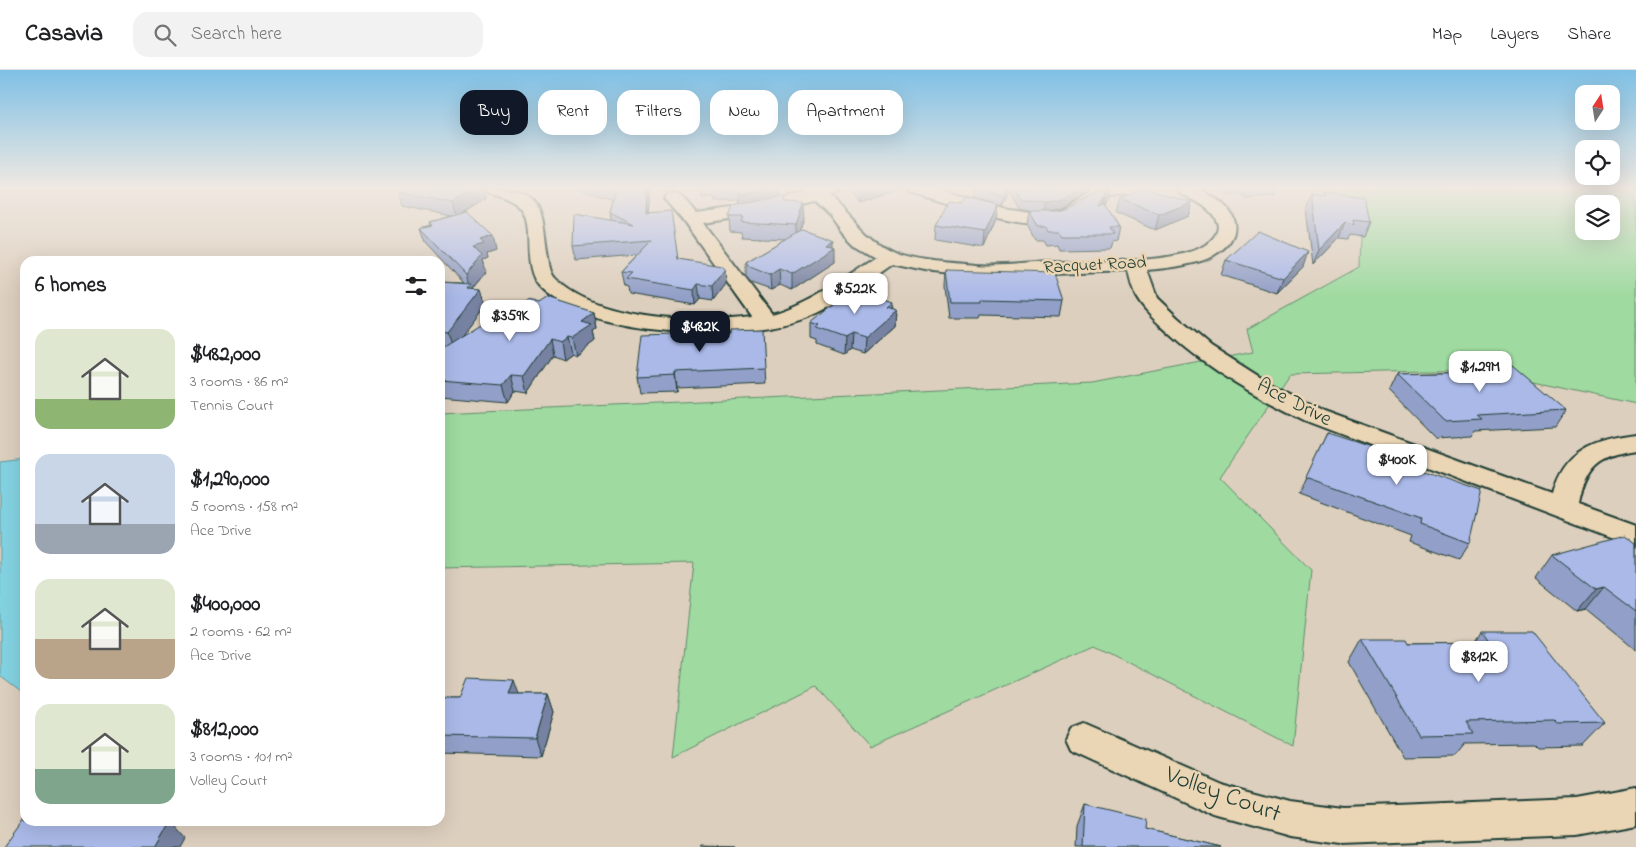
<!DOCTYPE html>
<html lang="en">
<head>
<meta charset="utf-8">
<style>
  body { margin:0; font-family:"Indie Flower",sans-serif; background:#f2f2f2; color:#202124; height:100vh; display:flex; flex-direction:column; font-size:19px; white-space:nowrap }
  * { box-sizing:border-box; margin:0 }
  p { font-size:16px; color:#757577 }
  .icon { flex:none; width:28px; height:28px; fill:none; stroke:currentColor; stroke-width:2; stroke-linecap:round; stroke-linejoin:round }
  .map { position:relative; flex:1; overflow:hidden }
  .drawer { position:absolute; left:20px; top:186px; width:425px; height:570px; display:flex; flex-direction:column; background:#fff; border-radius:15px; box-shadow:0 5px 20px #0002 }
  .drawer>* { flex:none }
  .guide { position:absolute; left:460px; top:20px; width:475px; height:45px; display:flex; gap:10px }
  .needle { width:32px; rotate:12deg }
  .buttons { position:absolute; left:1575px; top:15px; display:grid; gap:10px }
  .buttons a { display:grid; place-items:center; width:45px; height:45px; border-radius:10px; background:#fff; box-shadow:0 5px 20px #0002; font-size:25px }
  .price { position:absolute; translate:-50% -42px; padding:0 11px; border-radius:10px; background:#fff; color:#222; font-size:16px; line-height:32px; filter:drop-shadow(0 1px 2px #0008) }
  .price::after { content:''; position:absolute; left:50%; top:30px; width:15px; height:11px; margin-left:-8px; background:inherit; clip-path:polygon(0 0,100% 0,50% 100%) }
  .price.on { background:#111827; color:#fff }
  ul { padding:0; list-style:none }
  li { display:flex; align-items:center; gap:15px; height:125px; padding:0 15px }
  li span { display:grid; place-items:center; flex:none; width:140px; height:100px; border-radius:15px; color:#555 }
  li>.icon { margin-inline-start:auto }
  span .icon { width:60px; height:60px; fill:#fffc; stroke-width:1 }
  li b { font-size:21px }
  h2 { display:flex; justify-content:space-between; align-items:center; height:60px; padding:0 15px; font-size:21px }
  .chip { padding:0 18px; border-radius:15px; background:#fff; box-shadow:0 5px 20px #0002; font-size:18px; line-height:45px }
  .chip.on { background:#111827; color:#fff }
  header { display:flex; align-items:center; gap:30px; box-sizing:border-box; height:70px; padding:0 25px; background:#fff; border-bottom:1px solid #e0e0e0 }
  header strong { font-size:24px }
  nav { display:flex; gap:28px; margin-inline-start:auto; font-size:18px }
  .search { width:350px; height:45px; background:#f2f2f2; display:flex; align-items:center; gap:12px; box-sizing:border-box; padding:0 18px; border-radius:15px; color:#757577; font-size:19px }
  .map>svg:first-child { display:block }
</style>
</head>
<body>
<header>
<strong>Casavia</strong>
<div class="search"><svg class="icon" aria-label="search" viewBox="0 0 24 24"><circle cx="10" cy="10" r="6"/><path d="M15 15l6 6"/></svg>Search here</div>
<nav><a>Map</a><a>Layers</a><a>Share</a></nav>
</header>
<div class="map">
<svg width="1636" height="777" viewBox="0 0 1636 777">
  <rect width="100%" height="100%" fill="#ddcfbe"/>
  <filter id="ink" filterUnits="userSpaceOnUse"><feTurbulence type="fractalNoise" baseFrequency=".02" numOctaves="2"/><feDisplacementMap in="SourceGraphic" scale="10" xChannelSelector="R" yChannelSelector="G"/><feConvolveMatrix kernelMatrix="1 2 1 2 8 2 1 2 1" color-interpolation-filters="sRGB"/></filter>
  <g filter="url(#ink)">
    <path fill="#9fdaa0" stroke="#5f8c6a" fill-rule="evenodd" d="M1310 118H1636V334L1478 300 1290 304 1220 407 1311 500 1293 676 1095 575 870 676 816 616 673 687 694 493 440 498V343L1092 313 1253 282 1247 259 1359 197 1361 137ZM1584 134H1611V161H1584Z"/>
    <polygon fill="#83d2e1" stroke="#5b969c" points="25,389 25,625 0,606 0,392"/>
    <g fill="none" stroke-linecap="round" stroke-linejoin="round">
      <g stroke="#1f3d34" stroke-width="4">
        <g id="minor">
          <path d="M486 118C545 118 541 138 548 187 549 194 550 203 555 208 593 249 700 254 752 247L685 153 667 132 664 128 667 124C681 121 687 133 696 143L762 134 805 123 801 118H839L837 123 829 126C853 146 863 168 894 182 914 191 955 193 977 195 1001 197 1026 193 1049 192 1086 191 1169 194 1200 178 1210 173 1221 163 1217 152 1212 137 1191 129 1179 122L1177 118C1183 118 1190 117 1196 118 1201 119 1208 124 1213 127 1240 143 1243 168 1214 185 1199 195 1166 198 1147 200L1157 228 1178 248 1211 276 1266 311 1324 341 1552 424C1563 380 1595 369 1636 364V380C1599 385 1585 397 1578 434L1636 455V476L1306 351C1257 327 1209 300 1169 263 1157 252 1144 241 1136 227 1132 219 1130 210 1128 201L979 207 925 201 892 194C865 212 838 236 806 248 742 271 592 269 541 218 518 195 539 150 516 134 508 128 497 125 488 122ZM814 131 830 145 843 163 854 174 876 187C842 209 811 233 772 244L703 153 762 144Z"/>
          <path d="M907 118H934L1004 138 1043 144 1061 140 1094 120 1100 119 1148 118 1146 122C1133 125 1117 124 1105 129 1082 137 1071 155 1042 154 1001 154 949 133 909 122Z"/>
          <polygon points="1084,653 1219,712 1290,731 1343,738 1577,729 1636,718 1636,754 1577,765 1343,774 1290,767 1215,746 1071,680 1066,669 1071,658"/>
        </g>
      </g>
      <use href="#minor" fill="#ead5b4" fill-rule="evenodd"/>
    </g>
    <g fill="#929fc8" stroke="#1f3d34">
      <polygon points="405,118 484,118 486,129 464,143 496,181 487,184 488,188 483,190 486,202 473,218 486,234 460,267 521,236 539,234 594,243 597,259 593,262 595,271 576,285 571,283 563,289 553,285 528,323 515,321 508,332 440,326 440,279 443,277 440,277 440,212 464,213 426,172 421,158 431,155 430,152 452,146 402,136 398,122"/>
      <polygon points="577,118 650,118 648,143 678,189 725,199 726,214 713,231 700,229 695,235 628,224 627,217 624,216 621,202 637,185 576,190 573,176 611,150 610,142 613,130"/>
      <polygon points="701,118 780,118 780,127 785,132 804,148 799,161 833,176 835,192 792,220 780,215 771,220 751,213 746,207 746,192 785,169 742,167 741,162 730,161 729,147 740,134 740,131 715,132 714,128 702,129"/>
      <polygon points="846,118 906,118 858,133"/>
      <polygon points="976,118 1097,118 1093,118 1060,138 1048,141 1055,141 1064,139 1107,118 1109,130 1106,136 1119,157 1116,171 1112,172 1110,178 1059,179 1057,174 1046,175 1043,170 1035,170 1027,155 1029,141 1034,141 1019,138 1009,120 1002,136 975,128"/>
      <polygon points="1219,118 1278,118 1275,127 1245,129 1240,124 1227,125"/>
      <polygon points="1325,122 1369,152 1363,167 1350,165 1348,169 1339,168 1313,195 1306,139 1312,124 1324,126"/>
      <polygon points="1120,129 1192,132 1188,146 1155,160 1116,143"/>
      <polygon points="962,133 996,150 984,178 935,170 936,155"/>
      <polygon points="1226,190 1303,197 1277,223 1221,205"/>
      <polygon points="946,200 1064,231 1061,247 981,245 980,248 949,248 945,216"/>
      <polygon points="892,239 896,240 895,256 863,284 850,280 844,285 817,275 817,271 811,269 811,253"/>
      <polygon points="675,264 675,266 764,298 765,314 677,318 677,322 640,323 637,307"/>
      <polygon points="1480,297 1566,340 1555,357 1475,361 1472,366 1435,368 1389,321 1397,304 1477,302"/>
      <polygon points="1327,363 1368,382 1470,473 1459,490 1409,472 1411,466 1299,424"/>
      <polygon points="1636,473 1636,580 1586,539 1577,541 1536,508 1552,485"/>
      <polygon points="1482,561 1605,653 1583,676 1538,677 1534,673 1465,674 1455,686 1403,687 1349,592 1362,569 1408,573 1475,572"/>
      <polygon points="519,624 548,624 554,642 541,686 440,683 440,628 460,628"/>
      <polygon points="1085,734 1145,759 1221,777 1076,777 1077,756"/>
    </g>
    <g fill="#7782a2" stroke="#1f3d34">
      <polygon points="477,118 484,118 486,129 457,147 453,133"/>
      <polygon points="647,118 650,118 647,157 646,143"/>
      <polygon points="780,118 780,127 740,135 740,125"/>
      <polygon points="869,118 906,118 858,133 858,121"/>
      <polygon points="1007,118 1010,118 1009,120 1002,136 1004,126"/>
      <polygon points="1080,118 1093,118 1060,138 1043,142 1045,132"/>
      <polygon points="1111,118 1109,130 1104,138 1107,123"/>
      <polygon points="1106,126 1103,141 1100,136"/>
      <polygon points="1192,132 1188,146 1155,160 1159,145"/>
      <polygon points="803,133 804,148 796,170 796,155"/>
      <polygon points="998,135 996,150 984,178 985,163"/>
      <polygon points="1345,153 1339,168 1313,195 1319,180"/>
      <polygon points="493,166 496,181 487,184 488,188 483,190 486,202 472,219 481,219 486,234 452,278 447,262 469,216 466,205 473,177 480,170"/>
      <polygon points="833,170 833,179 835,177 835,192 792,220 792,204 826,174"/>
      <polygon points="1308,182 1303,197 1277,223 1283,208"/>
      <polygon points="725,199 726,214 713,231 712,216"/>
      <polygon points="779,199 780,215 771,220 770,205"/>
      <polygon points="698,214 700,229 695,235 694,220"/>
      <polygon points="892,232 891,244 896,240 895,256 863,284 864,268 886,237"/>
      <polygon points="594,243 597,259 593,262 595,271 576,285 572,268 582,252"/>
      <polygon points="851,264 850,280 844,285 845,269"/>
      <polygon points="567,267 571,283 563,289 560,272"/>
      <polygon points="550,269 553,285 528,323 524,306"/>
      <polygon points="675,302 677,318 677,322 675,305"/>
      <polygon points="511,305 515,321 508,332 503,315"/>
      <polygon points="1604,517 1586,539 1577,541 1596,519"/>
      <polygon points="514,610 520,627 509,624"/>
      <polygon points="548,624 554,642 541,686 535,668"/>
      <polygon points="170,751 185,768 180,777 155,777"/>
    </g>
    <g fill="#aab9e8" stroke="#1f3d34">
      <polygon points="405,118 477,118 453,133 398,122"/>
      <polygon points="616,118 647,118 646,143 671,141 678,189 722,196 725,199 712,216 698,214 694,220 626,209 632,203 621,202 652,170 573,176 574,144 634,154 610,142"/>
      <polygon points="701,118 778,118 740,125 742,121 714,123 714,118 702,119"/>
      <polygon points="856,118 869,118 858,121"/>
      <polygon points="976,118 1007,118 1004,126"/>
      <polygon points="1015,118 1080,118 1062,129 1045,132 1020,129"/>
      <polygon points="1107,118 1111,118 1107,123 1102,121 1106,126 1100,136 1105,134 1119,157 1109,157 1113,164 1062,164 1059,160 1048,160 1046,156 1038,156 1029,141 1055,141 1064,139"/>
      <polygon points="1145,118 1192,132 1159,145 1120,129"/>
      <polygon points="1325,122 1364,128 1369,152 1353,150 1354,155 1345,153 1319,180 1312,124 1326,126"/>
      <polygon points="783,126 785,132 803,133 796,155 741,152 743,147 729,147 733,136"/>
      <polygon points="966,127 998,135 985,163 936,155 949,131 962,133"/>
      <polygon points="467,142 493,166 480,170 484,174 473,177 482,186 466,205 421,158 433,155 430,152"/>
      <polygon points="802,159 833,170 826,174 835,177 792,204 779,199 770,205 750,197 746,192"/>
      <polygon points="1258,161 1308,182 1283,208 1226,190"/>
      <polygon points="946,200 1055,203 1064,231 982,229 982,232 950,232"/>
      <polygon points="440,212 471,214 468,218 481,219 447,262 440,261"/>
      <polygon points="854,219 892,232 886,237 896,240 864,268 851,264 845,269 817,259 820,256 811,253"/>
      <polygon points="548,228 594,243 582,252 592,255 572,268 567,267 560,272 550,269 524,306 511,305 503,315 440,310 440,279 514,233 521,236 529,231 539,234"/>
      <polygon points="762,259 764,298 675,302 675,305 637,307 642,265 675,264 674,266 729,264 729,260"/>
      <polygon points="1513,295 1566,340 1477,345 1482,349 1445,351 1397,304 1485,302 1480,297"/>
      <polygon points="1327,363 1370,377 1368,382 1482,421 1470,473 1420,454 1421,448 1306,407"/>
      <polygon points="1625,465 1636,473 1636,541 1604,517 1596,519 1552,485"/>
      <polygon points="1482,561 1532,561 1605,653 1558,654 1554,650 1466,652 1473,664 1419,665 1362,569 1406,569 1408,573 1490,572"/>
      <polygon points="468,608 514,610 509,624 548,624 535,668 440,666 440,628 460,628"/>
      <polygon points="1085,734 1146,749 1145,759 1221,777 1083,777"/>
      <polygon points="25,748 25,751 170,751 155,777 4,777"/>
      <polygon points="703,776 735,777 702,777"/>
    </g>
  </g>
  <linearGradient id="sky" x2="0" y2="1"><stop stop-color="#7fc0e5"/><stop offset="0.52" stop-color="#f0e9e2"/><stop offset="1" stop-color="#f0e9e2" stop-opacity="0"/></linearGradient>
  <rect width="1636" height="227" fill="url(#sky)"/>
  <g text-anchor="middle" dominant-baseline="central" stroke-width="5" stroke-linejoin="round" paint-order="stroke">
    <g font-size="18" fill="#1f3d34" stroke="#ead5b4">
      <text transform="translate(1095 196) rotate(-3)">Racquet Road</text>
    </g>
    <g font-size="21" fill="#1f3d34" stroke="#ead5b4">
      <text transform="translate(1294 333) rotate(27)">Ace Drive</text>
    </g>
    <g font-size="25" fill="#1f3d34" stroke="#ead5b4">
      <text transform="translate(1223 725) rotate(20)">Volley Court</text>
    </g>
  </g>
</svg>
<div class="buttons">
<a><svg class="needle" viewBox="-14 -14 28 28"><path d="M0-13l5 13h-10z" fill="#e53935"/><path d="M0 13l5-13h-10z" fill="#757577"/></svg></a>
<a><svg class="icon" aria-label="locate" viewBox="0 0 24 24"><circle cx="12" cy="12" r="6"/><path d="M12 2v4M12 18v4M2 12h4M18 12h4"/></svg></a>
<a><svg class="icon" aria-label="layers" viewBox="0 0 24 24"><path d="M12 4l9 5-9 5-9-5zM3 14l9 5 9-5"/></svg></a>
</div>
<b class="price" style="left:855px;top:245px">$522K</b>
<b class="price" style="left:510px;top:272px">$359K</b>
<b class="price on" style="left:700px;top:283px">$482K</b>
<b class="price" style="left:1480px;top:323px">$1.29M</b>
<b class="price" style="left:1397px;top:416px">$400K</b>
<b class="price" style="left:1479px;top:613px">$812K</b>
<div class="guide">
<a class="chip on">Buy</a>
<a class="chip">Rent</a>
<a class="chip">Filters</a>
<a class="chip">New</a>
<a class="chip">Apartment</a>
</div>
<section class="drawer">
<h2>6 homes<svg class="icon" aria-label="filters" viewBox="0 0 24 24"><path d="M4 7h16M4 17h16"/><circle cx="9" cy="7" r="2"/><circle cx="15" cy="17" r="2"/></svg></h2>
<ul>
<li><span style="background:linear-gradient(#dfe7d0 70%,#8fb573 0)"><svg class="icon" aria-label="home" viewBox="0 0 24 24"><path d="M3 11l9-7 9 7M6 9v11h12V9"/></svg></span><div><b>$482,000</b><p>3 rooms · 86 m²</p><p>Tennis Court</p></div></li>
<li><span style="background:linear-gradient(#c9d6e8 70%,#9aa5b1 0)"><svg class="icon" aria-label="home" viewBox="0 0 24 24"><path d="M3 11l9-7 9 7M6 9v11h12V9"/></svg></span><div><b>$1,290,000</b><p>5 rooms · 158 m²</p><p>Ace Drive</p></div></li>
<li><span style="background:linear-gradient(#dfe7d0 60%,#b9a48a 0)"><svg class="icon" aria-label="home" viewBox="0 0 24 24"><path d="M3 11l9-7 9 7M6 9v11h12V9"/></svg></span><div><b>$400,000</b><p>2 rooms · 62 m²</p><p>Ace Drive</p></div></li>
<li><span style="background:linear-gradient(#dfe7d0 65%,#7fa58c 0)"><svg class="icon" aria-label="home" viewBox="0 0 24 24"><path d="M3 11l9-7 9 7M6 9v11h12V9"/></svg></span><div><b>$812,000</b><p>3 rooms · 101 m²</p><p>Volley Court</p></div></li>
</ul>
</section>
</div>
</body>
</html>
